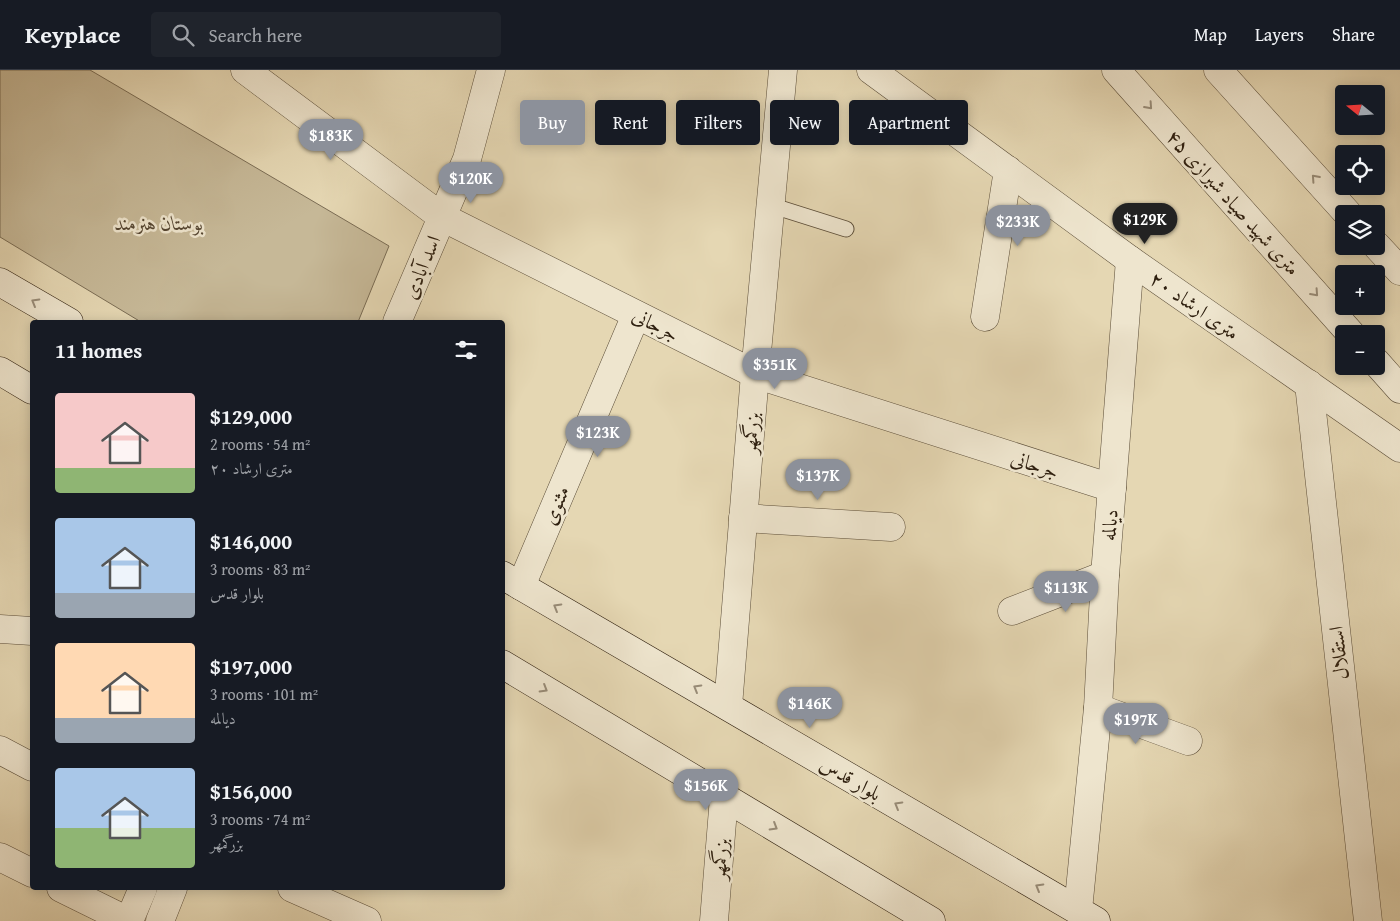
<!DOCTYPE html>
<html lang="en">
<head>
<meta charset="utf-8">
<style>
  body { margin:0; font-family:"Gentium Book Plus",Amiri,serif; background:#20242c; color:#f1f3f6; height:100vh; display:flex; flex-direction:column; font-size:19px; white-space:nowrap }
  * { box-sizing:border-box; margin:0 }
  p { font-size:16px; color:#9ea1a6 }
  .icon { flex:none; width:28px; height:28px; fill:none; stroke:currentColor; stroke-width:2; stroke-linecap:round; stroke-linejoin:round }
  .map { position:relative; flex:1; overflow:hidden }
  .panel { position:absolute; left:30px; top:250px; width:475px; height:570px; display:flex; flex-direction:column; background:#171b24; border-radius:5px; box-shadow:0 2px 12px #0003 }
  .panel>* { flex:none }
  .banner { position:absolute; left:520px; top:30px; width:475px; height:45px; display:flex; gap:10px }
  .needle { width:32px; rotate:288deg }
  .buttons { position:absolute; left:1335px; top:15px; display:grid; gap:10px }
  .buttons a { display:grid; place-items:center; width:50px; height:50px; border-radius:5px; background:#171b24; box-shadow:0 2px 12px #0003; font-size:25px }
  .price { position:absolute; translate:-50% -42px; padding:0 11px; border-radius:18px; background:#8c9099; color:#fff; font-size:16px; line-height:32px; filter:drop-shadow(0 1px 2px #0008) }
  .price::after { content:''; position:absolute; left:50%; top:30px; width:15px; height:11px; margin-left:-8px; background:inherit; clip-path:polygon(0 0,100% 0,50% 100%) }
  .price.on { background:#222; color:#fff }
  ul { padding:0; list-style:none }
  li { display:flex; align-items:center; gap:15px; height:125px; padding:0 25px }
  li span { display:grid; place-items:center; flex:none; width:140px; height:100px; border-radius:5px; color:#555 }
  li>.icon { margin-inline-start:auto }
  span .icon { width:60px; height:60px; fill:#fffc; stroke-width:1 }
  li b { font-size:21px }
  h2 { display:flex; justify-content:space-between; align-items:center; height:60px; padding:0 25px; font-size:21px }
  .tag { padding:0 18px; border-radius:5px; background:#171b24; box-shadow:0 2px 12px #0003; font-size:18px; line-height:45px }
  .tag.on { background:#8c9099; color:#fff }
  header { display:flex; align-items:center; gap:30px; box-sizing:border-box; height:70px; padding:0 25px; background:#171b24; border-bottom:1px solid #363941 }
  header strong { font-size:24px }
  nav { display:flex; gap:28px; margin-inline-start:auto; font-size:18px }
  .search { width:350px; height:45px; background:#20242c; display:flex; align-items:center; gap:12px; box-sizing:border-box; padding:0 18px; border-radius:5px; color:#9ea1a6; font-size:19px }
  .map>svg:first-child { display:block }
</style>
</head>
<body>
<header>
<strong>Keyplace</strong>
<div class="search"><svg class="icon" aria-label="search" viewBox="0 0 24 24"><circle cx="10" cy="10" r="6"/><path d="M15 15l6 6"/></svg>Search here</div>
<nav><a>Map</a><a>Layers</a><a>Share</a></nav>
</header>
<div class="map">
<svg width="1400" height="851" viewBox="0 0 1400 851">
  <rect width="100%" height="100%" fill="#e5d7b3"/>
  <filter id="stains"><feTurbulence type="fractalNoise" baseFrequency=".004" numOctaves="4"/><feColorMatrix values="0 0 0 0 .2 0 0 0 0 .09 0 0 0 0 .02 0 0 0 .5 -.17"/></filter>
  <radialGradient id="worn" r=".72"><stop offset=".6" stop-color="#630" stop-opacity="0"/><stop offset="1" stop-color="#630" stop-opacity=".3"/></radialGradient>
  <polygon fill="#c6b897" stroke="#7a6c54" points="0,0 90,0 389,176 358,252 141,252 0,167"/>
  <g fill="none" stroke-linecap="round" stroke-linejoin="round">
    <g stroke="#5c4e39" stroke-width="17">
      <polyline id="service" points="770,135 846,159"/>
    </g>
    <g stroke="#5c4e39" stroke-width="29">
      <g id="minor">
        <polyline points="245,0 442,147 755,304 1112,418"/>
        <polyline points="871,0 1130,190 1400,378"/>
        <polyline points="985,247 1008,100"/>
        <polyline points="397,252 467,89 491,0"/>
        <polyline points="1309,314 1368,851"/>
        <polyline points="743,448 891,457"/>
        <polyline points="521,516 636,245"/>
        <polyline points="1012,541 1105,505"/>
        <polyline points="0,559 32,561"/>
        <polyline points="728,636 755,304 783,0"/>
        <polyline points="1098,638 1188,671"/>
        <polyline points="0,680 32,697"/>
        <polyline points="0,787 32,803"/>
        <polyline points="61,818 128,851"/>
        <polyline points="292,818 367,851"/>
        <polyline points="1078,840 1098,638 1105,505 1130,190"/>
        <polyline points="714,851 724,727"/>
      </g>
    </g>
    <g stroke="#5c4e39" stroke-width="29">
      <g id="tertiary">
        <polyline points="1116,0 1351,264"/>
        <polyline points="1218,0 1348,144"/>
        <polyline points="1376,175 1400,201"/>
        <polyline points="1376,292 1400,319"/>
        <polyline points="129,851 143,818"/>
        <polyline points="160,851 173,818"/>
      </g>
    </g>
    <g stroke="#2f2010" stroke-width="29">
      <g id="secondary">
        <polyline points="0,212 69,252"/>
        <polyline points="0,301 32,320"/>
        <polyline points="502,505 1096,851"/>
        <polyline points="502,594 931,851"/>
      </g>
    </g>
    <use href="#service" stroke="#eee5ce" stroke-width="15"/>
    <use href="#minor" stroke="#eee5ce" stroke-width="28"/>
    <use href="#tertiary" stroke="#eee5ce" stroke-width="28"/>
    <use href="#secondary" stroke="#eee5ce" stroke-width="28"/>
  </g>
  <defs><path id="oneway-chevron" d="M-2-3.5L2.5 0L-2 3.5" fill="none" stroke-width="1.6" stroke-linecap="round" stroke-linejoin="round" transform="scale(1.25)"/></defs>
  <g stroke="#988c78">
    <use href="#oneway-chevron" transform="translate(1149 36) rotate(48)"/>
    <use href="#oneway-chevron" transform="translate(1315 108) rotate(-132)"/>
    <use href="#oneway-chevron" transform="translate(1315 223) rotate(48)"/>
    <use href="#oneway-chevron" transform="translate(35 232) rotate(-150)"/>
    <use href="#oneway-chevron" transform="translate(557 537) rotate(-150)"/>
    <use href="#oneway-chevron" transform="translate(697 618) rotate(-150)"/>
    <use href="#oneway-chevron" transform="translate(544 619) rotate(31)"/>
    <use href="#oneway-chevron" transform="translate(898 735) rotate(-150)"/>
    <use href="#oneway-chevron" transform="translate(774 757) rotate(31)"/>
    <use href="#oneway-chevron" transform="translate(1039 817) rotate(-150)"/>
  </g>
  <g text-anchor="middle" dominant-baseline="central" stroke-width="5" stroke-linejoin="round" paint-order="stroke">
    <g font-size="20" fill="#2f2010" stroke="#eee5ce">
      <text transform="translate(1234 132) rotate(48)">۴۵ متری شهید صیاد شیرازی</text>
      <text transform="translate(421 197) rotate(-67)">اسد آبادی</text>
      <text transform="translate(1195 235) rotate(35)">۲۰ متری ارشاد</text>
      <text transform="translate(656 254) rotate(27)">جرجانی</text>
      <text transform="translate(750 363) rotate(-85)">بزرگمهر</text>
      <text transform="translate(1035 394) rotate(18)">جرجانی</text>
      <text transform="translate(555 435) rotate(-67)">مثنوی</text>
      <text transform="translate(1109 455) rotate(-85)">دیالمه</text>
      <text transform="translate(1338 583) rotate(-96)">استقلال</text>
      <text transform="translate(851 708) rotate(30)">بلوار قدس</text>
      <text transform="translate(719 789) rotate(-85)">بزرگمهر</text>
    </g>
    <g font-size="20" font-style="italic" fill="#554632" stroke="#eee5ce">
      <text x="159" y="152">بوستان هنرمند</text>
    </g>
  </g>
  <rect width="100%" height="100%" filter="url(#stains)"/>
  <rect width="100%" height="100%" fill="url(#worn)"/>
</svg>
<div class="buttons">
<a><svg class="needle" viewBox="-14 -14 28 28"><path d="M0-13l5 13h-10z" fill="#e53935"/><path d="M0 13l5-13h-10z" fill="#9ea1a6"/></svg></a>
<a><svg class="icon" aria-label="locate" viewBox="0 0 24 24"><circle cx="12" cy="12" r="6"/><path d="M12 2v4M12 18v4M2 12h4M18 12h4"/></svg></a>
<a><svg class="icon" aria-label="layers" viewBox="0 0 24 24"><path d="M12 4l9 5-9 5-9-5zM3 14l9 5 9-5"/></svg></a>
<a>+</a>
<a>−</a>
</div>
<b class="price" style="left:331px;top:91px">$183K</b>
<b class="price" style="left:471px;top:134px">$120K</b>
<b class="price on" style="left:1145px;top:175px">$129K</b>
<b class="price" style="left:1018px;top:177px">$233K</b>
<b class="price" style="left:775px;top:320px">$351K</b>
<b class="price" style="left:598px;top:388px">$123K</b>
<b class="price" style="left:818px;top:431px">$137K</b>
<b class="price" style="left:1066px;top:543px">$113K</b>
<b class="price" style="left:810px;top:659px">$146K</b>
<b class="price" style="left:1136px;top:675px">$197K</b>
<b class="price" style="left:706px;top:741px">$156K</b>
<div class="banner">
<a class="tag on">Buy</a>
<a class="tag">Rent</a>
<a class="tag">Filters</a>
<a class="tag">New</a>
<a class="tag">Apartment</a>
</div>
<section class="panel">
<h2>11 homes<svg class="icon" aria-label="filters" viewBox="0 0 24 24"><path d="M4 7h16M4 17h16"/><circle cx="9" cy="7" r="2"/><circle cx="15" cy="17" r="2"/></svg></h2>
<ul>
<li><span style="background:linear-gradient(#f6c9c9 75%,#8fb573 0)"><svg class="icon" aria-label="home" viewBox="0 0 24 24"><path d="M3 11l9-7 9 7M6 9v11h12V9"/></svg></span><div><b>$129,000</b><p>2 rooms · 54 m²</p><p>۲۰ متری ارشاد</p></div></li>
<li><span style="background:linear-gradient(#a9c7e8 75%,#9aa5b1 0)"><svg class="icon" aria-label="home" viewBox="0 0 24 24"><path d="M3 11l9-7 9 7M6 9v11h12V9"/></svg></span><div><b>$146,000</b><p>3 rooms · 83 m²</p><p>بلوار قدس</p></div></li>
<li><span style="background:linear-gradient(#ffd9b3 75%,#9aa5b1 0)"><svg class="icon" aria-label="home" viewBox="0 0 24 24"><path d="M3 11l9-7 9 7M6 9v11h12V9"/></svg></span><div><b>$197,000</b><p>3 rooms · 101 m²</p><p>دیالمه</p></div></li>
<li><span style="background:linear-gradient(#a9c7e8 60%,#8fb573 0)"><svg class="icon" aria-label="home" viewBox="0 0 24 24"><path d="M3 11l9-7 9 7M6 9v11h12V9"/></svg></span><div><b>$156,000</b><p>3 rooms · 74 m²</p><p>بزرگمهر</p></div></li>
</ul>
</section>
</div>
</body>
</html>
